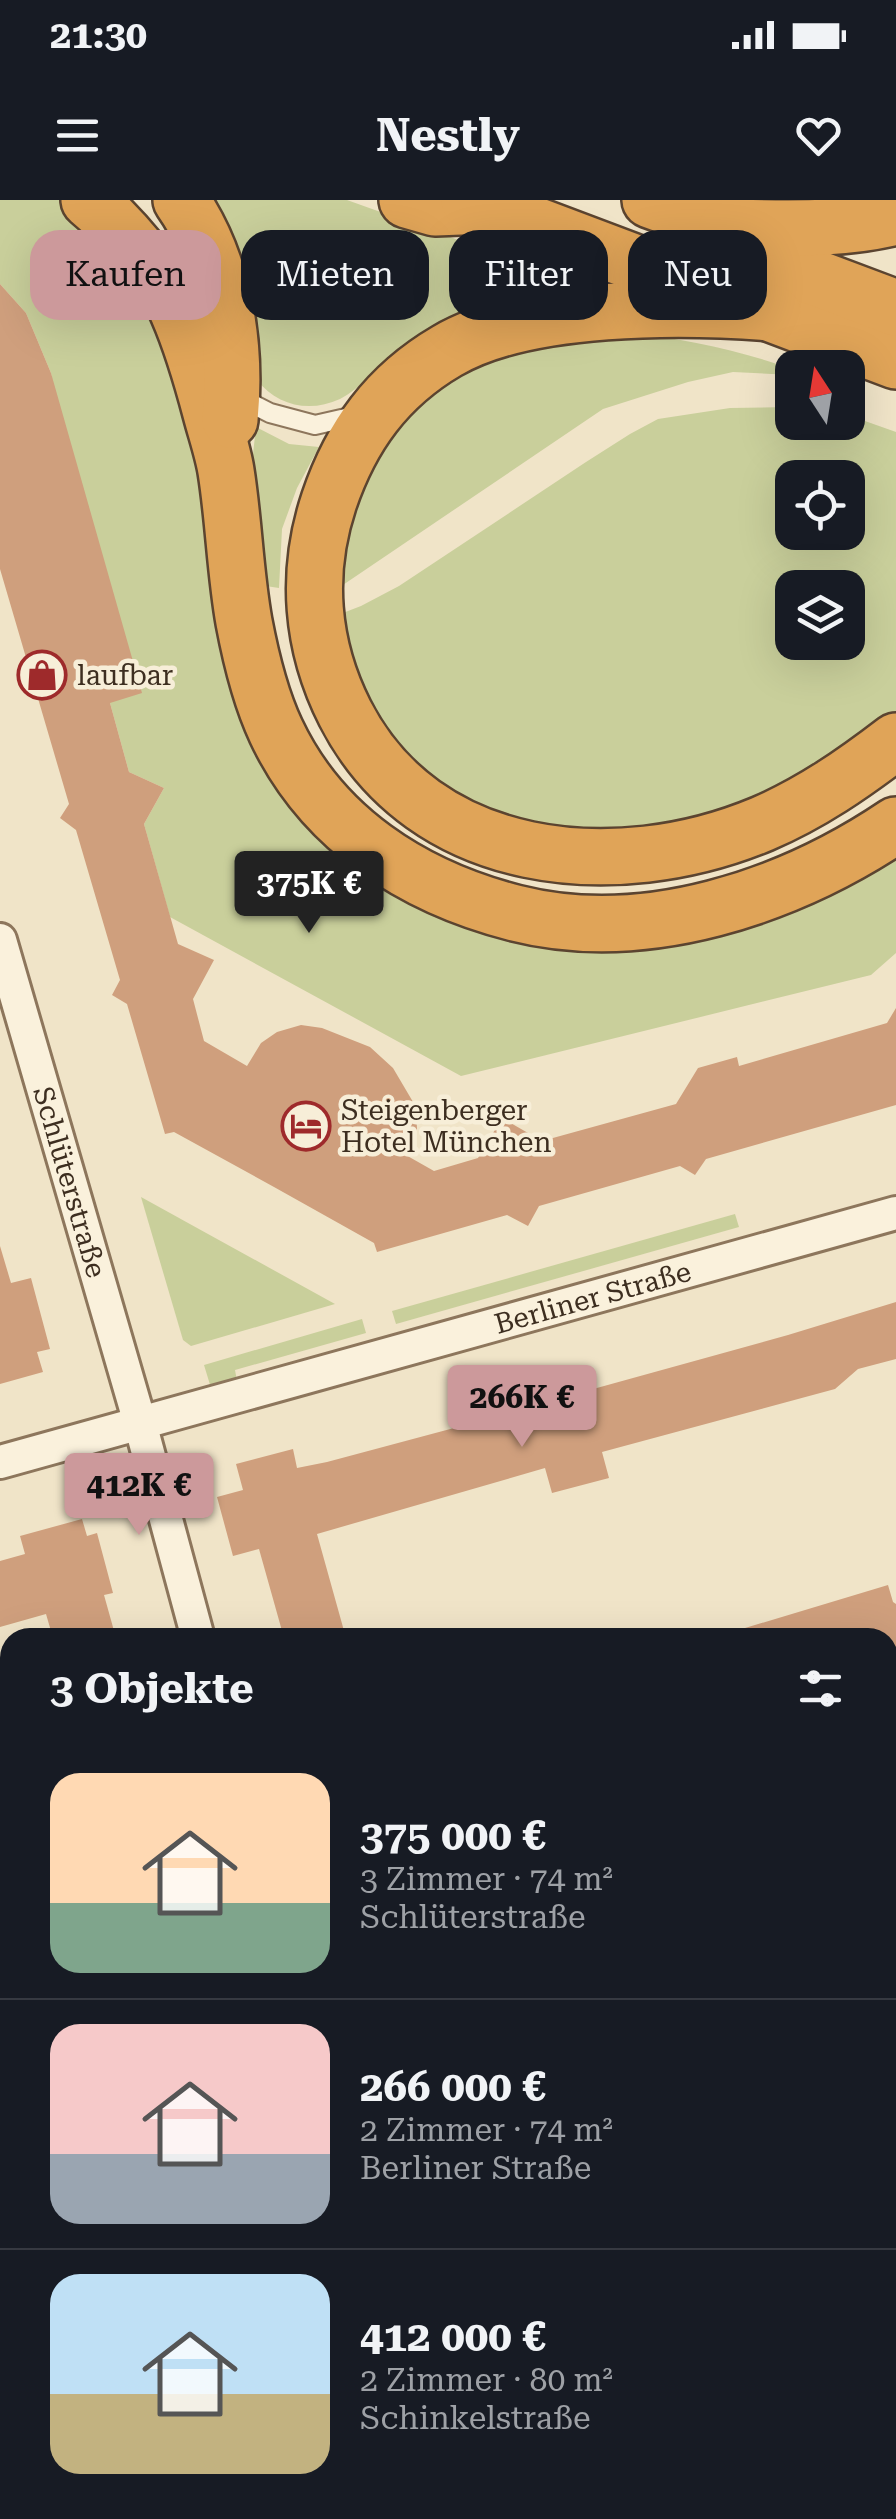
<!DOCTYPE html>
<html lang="de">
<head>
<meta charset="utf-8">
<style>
  body { margin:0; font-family:"Roboto Serif",serif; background:#242831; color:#f1f3f6; height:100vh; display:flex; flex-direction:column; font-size:38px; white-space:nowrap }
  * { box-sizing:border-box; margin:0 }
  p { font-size:32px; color:#9ea1a6 }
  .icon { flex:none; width:55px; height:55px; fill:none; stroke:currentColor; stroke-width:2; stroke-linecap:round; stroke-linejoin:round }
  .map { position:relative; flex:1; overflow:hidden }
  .drawer { position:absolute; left:0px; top:1428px; width:898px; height:892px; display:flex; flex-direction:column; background:#171b24; border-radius:30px 30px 0 0; box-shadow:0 10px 40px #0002 }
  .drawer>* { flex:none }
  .guide { position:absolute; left:30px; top:30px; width:838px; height:90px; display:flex; gap:20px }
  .needle { width:65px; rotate:348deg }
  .controls { position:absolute; left:775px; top:150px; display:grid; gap:20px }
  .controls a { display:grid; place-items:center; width:90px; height:90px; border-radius:20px; background:#171b24; box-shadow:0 10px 40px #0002; font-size:50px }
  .price { position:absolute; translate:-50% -85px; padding:0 22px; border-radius:10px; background:#cc999b; color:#111; font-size:32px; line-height:65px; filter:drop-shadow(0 2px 5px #0008) }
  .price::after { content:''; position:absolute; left:50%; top:60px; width:30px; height:22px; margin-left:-15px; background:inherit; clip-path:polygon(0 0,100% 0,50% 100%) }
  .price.current { background:#222; color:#fff }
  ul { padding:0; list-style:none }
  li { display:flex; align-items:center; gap:30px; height:250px; padding:0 50px }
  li+li { border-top:2px solid #363941 }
  li span { display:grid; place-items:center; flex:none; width:280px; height:200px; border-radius:30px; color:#555 }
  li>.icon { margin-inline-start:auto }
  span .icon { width:120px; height:120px; fill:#fffc; stroke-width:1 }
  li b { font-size:42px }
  h2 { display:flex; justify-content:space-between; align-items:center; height:120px; padding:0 50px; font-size:42px }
  .tag { padding:0 35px; border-radius:30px; background:#171b24; box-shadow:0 10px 40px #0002; font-size:35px; line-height:90px }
  .tag.current { background:#cc999b; color:#111 }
  .status { display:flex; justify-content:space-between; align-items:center; height:70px; padding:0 50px; background:#171b24; direction:ltr }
  .status svg { height:28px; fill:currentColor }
  header { display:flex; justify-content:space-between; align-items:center; height:130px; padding:0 50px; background:#171b24; font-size:45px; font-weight:700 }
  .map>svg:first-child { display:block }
</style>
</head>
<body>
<div class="status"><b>21:30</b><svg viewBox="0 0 49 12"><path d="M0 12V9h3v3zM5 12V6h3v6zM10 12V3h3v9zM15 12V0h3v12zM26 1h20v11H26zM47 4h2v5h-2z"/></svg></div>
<header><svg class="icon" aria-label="menu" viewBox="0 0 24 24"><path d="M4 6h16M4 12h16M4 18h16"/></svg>Nestly<svg class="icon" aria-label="heart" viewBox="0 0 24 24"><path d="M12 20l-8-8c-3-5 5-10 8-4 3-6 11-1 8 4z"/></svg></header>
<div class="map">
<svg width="896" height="2319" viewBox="0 0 896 2319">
  <rect width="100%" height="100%" fill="#f0e4c8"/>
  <g fill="#c9cf9b" fill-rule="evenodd">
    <polygon points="0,0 60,0 99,29 170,139 202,278 208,361 212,394 246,511 527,742 578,750 623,749 896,652 896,753 871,775 461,876 170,717 144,624 164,588 129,572 110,503 51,173 26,113 0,84"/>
    <path d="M200 0H347L573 81V87C540 92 505 95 475 109 452 119 415 141 394 155 376 168 360 189 340 199 310 213 277 206 257 180Z"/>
    <path d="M627 132C684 139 738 150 792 169V175L733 172 688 182 603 209 334 391 370 243 465 161Z"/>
    <path d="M792 207V222H848V215L896 232V523L741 618 535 638 382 548 335 416 361 406 399 386 586 262 630 234 658 219 730 208ZM792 278H848V332H792ZM792 388H848V442H792Z"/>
    <polygon points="256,227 289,244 319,247 297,288 282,329 279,388 259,385 251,272"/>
    <polygon points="141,997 335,1104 191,1146 183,1140"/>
    <polygon points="735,1014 739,1027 396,1124 392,1111"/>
    <polygon points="362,1119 366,1133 235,1170 237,1181 211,1188 204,1165"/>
  </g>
  <g fill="#a9c4bc" stroke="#6f938a" stroke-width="2.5">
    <polygon points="888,2218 896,2221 896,2319 666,2319 664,2316 638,2310 888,2310"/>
    <polygon points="295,2310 631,2310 610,2319 263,2319"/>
  </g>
  <g fill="#cf9f7d">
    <polygon points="0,84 26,113 51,173 142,493 110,503 129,572 164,588 144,624 178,744 214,760 193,799 204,841 247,866 261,843 277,832 301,825 322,828 370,847 393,868 416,907 417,929 404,954 434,971 478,958 502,918 542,941 676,904 698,868 737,857 739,866 887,823 896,808 896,905 706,959 695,975 680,966 539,1006 528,1026 507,1015 377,1052 374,1043 274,987 174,932 165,934 127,804 112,795 120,780 76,630 60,618 69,604 0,369"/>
    <polygon points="0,1046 11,1083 31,1078 50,1149 37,1152 43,1172 0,1184"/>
    <polygon points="896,1102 896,1159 858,1169 835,1189 602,1252 609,1278 552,1293 545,1268 317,1334 346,1438 284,1438 259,1349 233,1356 217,1297 243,1290 236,1264 293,1249 297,1268 327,1262 525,1209 519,1183 579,1167 586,1191 788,1135"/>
    <polygon points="82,1319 87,1336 97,1333 113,1393 104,1395 116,1438 53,1438 46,1414 0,1427 0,1361 25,1354 20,1336"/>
    <polygon points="888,1385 893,1402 896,1404 896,1454 888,1470 888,1438 712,1438"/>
    <polygon points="10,1640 10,1706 0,1709 0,1643"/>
    <polygon points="888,1717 896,1720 896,1849 888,1846"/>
    <polygon points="10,1896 10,1958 0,1961 0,1899"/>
    <polygon points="10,2215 10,2310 47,2310 44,2319 0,2319 0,2239"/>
  </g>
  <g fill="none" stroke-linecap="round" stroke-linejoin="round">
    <g stroke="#8d765c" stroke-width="22">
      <polyline id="lane" points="237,196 270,213 315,225 359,215"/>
    </g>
    <g stroke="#8d765c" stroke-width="38">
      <g id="street">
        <path id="s1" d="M0 740 140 1223 198 1438"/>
        <path id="s2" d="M0 1262 896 1013"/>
        <polyline points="888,1895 896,1898"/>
      </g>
    </g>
    <g stroke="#5b4430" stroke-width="60">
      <g id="highway">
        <path d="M89 0C119 25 163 75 178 112 192 144 202 179 211 213 216 232 223 252 226 271 234 321 235 372 244 422 251 459 260 497 276 531 322 629 413 687 515 713 645 746 789 697 896 625"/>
        <path d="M181 0C225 63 237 145 230 220"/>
        <polyline points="407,0 435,8 486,6"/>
        <polyline points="469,0 896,161"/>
        <polyline points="650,0 724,27 803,73 896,108"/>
        <path d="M727 27C784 28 840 31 896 17"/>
        <path d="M773 113C683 106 527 104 447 151 387 186 351 236 329 301 305 373 311 446 345 513 424 668 616 685 762 624 811 603 853 574 896 541"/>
      </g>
    </g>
    <use href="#lane" stroke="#faf1dc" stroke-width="18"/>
    <use href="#street" stroke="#faf1dc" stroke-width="32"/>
    <use href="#highway" stroke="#e0a458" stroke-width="55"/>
  </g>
  <defs>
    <g id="shop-ring" transform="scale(2.5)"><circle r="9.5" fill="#f7eed8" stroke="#9e2a2b" stroke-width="1.5"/><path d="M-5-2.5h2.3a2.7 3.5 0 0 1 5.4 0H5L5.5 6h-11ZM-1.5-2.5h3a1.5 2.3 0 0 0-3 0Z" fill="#9e2a2b"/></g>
    <g id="hotel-ring" transform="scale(2.5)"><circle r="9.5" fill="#f7eed8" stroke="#9e2a2b" stroke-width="1.5"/><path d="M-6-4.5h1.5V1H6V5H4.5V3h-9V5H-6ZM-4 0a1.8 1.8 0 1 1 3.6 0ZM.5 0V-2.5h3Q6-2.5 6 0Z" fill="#9e2a2b"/></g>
  </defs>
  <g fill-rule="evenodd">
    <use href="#shop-ring" x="42" y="475"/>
    <use href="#hotel-ring" x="306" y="926"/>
  </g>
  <g text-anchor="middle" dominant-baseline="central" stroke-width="9" stroke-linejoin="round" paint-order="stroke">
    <g font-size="28" fill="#3d2e20" stroke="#f7eed8" text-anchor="start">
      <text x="77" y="475">laufbar</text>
      <text x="341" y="910">Steigenberger<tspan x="341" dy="32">Hotel München</tspan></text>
    </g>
    <g font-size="28" fill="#3d2e20" stroke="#f7eed8">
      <text stroke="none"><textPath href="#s1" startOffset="252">Schlüterstraße</textPath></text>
      <text stroke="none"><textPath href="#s2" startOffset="615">Berliner Straße</textPath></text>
    </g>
  </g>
</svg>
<div class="controls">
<a><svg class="needle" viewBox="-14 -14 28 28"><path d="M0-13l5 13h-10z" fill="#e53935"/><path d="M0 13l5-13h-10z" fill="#9ea1a6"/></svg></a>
<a><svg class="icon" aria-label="locate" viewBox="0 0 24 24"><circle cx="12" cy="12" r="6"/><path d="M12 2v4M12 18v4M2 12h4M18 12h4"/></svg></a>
<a><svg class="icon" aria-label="layers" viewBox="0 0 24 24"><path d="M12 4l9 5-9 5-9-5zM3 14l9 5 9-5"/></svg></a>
</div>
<b class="price current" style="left:309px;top:736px">375K €</b>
<b class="price" style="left:522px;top:1250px">266K €</b>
<b class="price" style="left:139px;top:1338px">412K €</b>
<div class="guide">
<a class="tag current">Kaufen</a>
<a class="tag">Mieten</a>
<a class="tag">Filter</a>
<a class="tag">Neu</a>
</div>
<section class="drawer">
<h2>3 Objekte<svg class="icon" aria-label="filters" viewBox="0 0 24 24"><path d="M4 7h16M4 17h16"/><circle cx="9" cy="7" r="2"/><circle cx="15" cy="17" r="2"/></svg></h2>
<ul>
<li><span style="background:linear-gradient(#ffd9b3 65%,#7fa58c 0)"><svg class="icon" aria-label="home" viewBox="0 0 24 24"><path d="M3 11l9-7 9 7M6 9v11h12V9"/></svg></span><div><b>375 000 €</b><p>3 Zimmer · 74 m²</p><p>Schlüterstraße</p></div></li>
<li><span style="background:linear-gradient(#f6c9c9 65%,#9aa5b1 0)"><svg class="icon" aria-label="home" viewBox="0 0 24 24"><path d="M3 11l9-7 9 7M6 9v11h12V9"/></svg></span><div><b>266 000 €</b><p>2 Zimmer · 74 m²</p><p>Berliner Straße</p></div></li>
<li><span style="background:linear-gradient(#bfe0f5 60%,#c2b280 0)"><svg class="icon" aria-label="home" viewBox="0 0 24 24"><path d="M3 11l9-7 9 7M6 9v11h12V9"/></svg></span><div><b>412 000 €</b><p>2 Zimmer · 80 m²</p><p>Schinkelstraße</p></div></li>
</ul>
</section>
</div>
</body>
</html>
